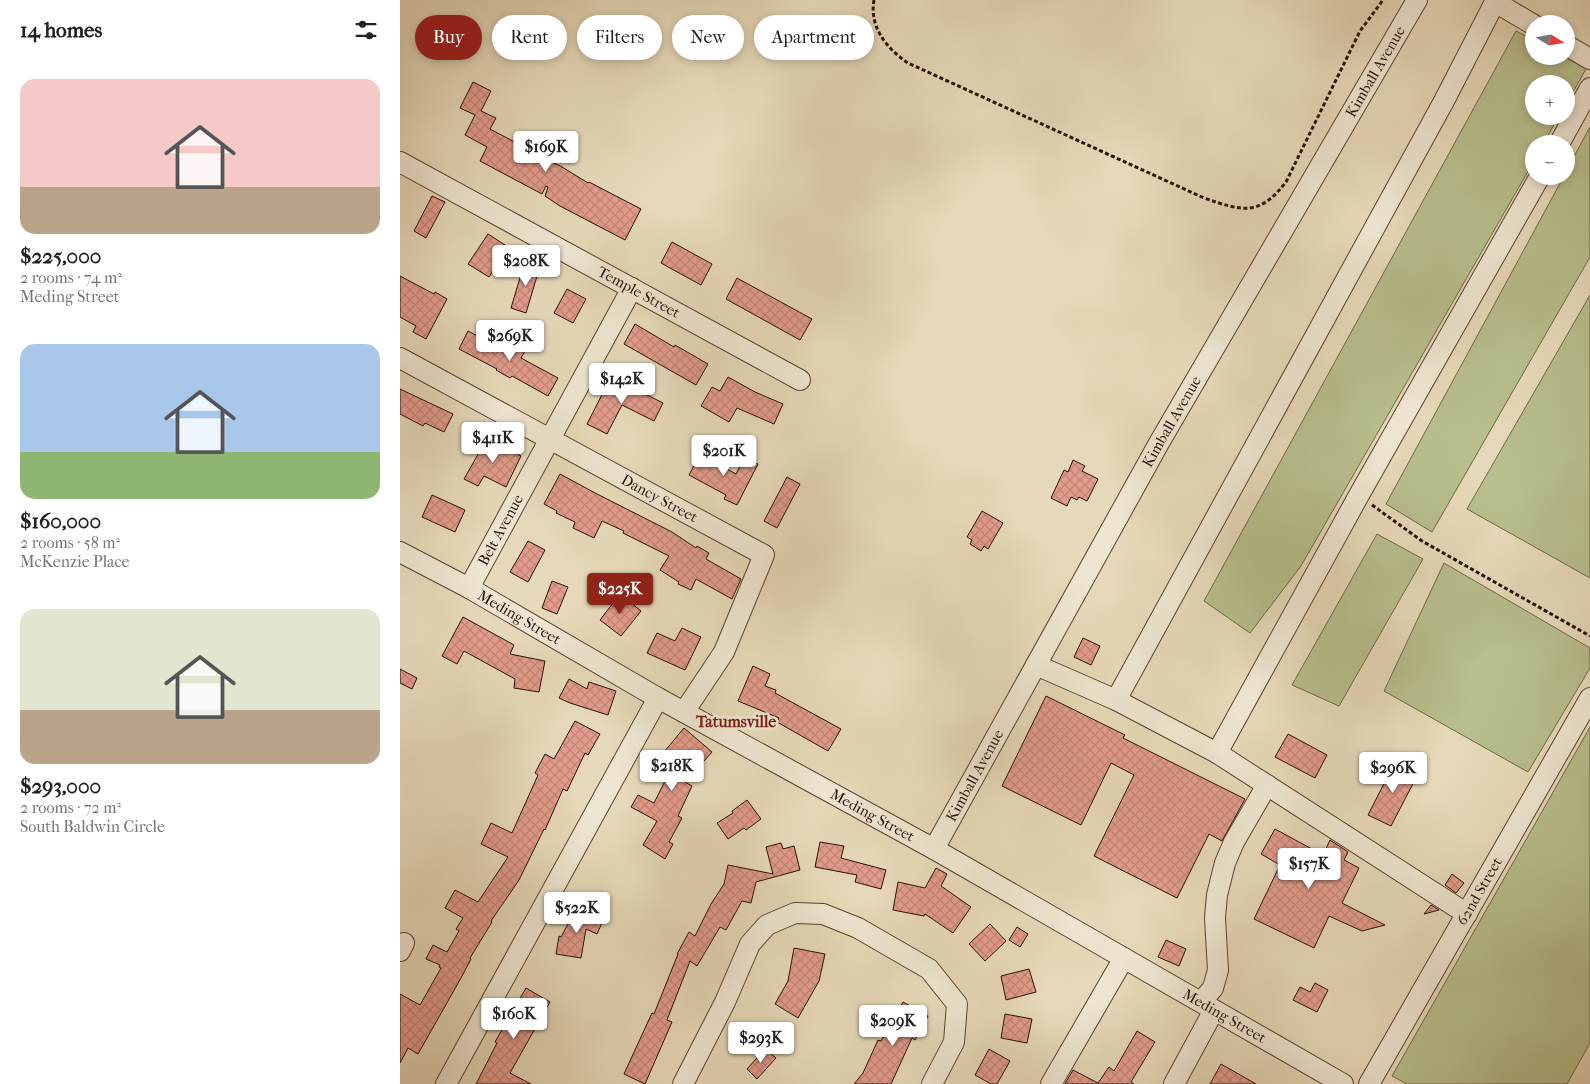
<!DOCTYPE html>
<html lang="en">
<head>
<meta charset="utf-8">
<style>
  body { margin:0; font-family:"IM FELL French Canon",serif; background:#f2f2f2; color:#202124; height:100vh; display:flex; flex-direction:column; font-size:19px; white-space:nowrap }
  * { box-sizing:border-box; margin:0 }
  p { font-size:16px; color:#757577 }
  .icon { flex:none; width:28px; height:28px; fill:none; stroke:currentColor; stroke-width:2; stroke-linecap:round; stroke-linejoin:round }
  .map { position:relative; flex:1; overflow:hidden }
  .side { display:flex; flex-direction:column; background:#fff; width:400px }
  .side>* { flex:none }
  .banner { position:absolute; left:15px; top:15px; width:475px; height:45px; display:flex; gap:10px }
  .needle { width:32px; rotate:101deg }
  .fabs { position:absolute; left:1125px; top:15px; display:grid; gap:10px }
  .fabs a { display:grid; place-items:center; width:50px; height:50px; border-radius:50%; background:#fff; box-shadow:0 2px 8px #0003; font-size:25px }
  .price { position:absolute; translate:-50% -42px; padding:0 11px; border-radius:5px; background:#fff; color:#222; font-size:16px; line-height:32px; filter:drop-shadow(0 1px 2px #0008) }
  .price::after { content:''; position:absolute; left:50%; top:30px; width:15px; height:11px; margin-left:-8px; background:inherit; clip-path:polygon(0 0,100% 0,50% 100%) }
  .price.current { background:#8f2418; color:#fff }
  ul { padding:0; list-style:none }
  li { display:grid; align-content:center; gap:10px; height:265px; padding:0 20px }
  li span { display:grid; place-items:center; height:155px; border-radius:15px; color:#555 }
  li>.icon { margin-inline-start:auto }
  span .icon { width:90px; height:90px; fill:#fffc; stroke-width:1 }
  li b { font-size:21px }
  h2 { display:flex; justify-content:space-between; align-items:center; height:60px; padding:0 20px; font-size:21px }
  .pill { padding:0 18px; border-radius:22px; background:#fff; box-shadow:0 2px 8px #0003; font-size:18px; line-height:45px }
  .pill.current { background:#8f2418; color:#fff }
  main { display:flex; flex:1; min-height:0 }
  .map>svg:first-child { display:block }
</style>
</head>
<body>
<main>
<section class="side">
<h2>14 homes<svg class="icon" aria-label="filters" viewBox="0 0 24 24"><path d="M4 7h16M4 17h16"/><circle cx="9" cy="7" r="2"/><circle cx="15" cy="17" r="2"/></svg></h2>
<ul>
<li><span style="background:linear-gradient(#f6c9c9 70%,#b9a48a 0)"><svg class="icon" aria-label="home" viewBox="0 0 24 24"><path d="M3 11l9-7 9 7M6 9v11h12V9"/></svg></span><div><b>$225,000</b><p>2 rooms · 74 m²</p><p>Meding Street</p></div></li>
<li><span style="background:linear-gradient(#a9c7e8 70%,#8fb573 0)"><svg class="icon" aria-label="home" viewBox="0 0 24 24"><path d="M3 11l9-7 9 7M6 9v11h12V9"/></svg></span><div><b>$160,000</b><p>2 rooms · 58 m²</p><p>McKenzie Place</p></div></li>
<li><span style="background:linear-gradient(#dfe7d0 65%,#b9a48a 0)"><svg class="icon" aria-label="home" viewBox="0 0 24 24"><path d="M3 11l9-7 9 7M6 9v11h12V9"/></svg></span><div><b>$293,000</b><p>2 rooms · 72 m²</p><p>South Baldwin Circle</p></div></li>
</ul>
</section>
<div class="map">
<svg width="1190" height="1084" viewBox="0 0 1190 1084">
  <defs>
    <pattern id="building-cross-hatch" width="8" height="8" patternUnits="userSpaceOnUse" patternTransform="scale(1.25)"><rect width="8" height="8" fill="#e39c8c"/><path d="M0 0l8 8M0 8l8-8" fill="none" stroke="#c38577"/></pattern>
  </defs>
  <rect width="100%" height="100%" fill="#e6d9b9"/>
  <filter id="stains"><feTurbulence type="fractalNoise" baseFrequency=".004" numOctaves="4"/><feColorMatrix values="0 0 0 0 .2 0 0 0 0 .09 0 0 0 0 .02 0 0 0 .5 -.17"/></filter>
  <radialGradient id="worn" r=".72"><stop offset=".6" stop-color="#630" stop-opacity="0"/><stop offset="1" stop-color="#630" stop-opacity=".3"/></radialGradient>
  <g fill="#b8be8d" stroke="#716648">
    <polygon points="1116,31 1134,40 1134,56 1163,56 1186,69 1166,104 1166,84 1134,84 1134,116 1159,116 1143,144 1134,144 1134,161 901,566 850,633 804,601"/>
    <polygon points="1190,127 1190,257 1032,532 986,504 1164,176 1166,176 1166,171"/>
    <polygon points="1190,295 1190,578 1067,509"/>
    <polygon points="977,534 1023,559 939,706 892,685"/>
    <polygon points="1044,563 1190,648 1190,668 1128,772 984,691"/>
    <polygon points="1190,727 1190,1043 1167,1084 1007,1084 992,1076"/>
  </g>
  <g fill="url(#building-cross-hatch)" stroke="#2a0f04">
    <polygon points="73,82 91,91 81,111 96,118 90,129 162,167 188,183 189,182 241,209 225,240 160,206 145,196 148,187 146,186 142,194 80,161 87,147 65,135 75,115 60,108"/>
    <polygon points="32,196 45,202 26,238 14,231"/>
    <polygon points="88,234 108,247 89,277 68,264"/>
    <polygon points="272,242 312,264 301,285 261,263"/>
    <polygon points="125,261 140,266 126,313 111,308"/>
    <polygon points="0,276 34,294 35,292 47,299 26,339 13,332 16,326 0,317"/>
    <polygon points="337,278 412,319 400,340 326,299"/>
    <polygon points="167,289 186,299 173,323 154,313"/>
    <polygon points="235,324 274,347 275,345 308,364 296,385 224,344"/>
    <polygon points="68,331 106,351 114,336 129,344 121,358 158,378 148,396 112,376 110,378 96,370 97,369 59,349"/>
    <polygon points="211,377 263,403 254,421 222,405 207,434 187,424"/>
    <polygon points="328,377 355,392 383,404 374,424 337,408 329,422 301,406 312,387 320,391"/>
    <polygon points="0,389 53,414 44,432 25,423 23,426 0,414"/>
    <polygon points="89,435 103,442 101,446 121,456 106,487 84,476 78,486 64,479"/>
    <polygon points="300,454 336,474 344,458 358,464 337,505 324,499 326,495 289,475"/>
    <polygon points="673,460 685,466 682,471 698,479 687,501 679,497 677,500 671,497 667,506 651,498 664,470 668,472"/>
    <polygon points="160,474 197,494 272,532 296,548 297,546 309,553 306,559 341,579 332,599 296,579 291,590 278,584 279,582 260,570 269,556 223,533 224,531 202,521 194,538 173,528 175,522 156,513 157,511 144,504"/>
    <polygon points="387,477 400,484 377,528 364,521"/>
    <polygon points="32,495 65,510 55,532 22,517"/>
    <polygon points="582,511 603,523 588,549 584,546 581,551 570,544 572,540 567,537"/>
    <polygon points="128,541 145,550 128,582 110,572"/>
    <polygon points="152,581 168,587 157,614 142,608"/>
    <polygon points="220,594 241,611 221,636 200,620"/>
    <polygon points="63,617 114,645 110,654 145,661 139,692 114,688 115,679 64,651 57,664 42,656"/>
    <polygon points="282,628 301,637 285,670 247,653 257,633 275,641"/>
    <polygon points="683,638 700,646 691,665 674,657"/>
    <polygon points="353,666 370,674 365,686 376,690 375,693 441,729 428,751 377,722 379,718 338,701"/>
    <polygon points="0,669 17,678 12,689 0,683"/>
    <polygon points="169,679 187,689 189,682 216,691 208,715 170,703 159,698"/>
    <polygon points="646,696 725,735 723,738 845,799 822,841 809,834 777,898 694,856 734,775 711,763 681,825 602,786"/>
    <polygon points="175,721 200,734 188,755 185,753 167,791 163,789 145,830 144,829 119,880 91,921 92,922 70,958 71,959 61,978 18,1054 8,1048 0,1063 0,994 20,1005 41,968 39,967 40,965 26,959 33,945 47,952 59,931 56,929 63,918 45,908 55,890 78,902 108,857 81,844 91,823 112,833 138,775 135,773 145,754 154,759"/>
    <polygon points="284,728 312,752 285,782 292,786 278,816 282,818 269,842 273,844 265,859 243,845 257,821 231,807 238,795 254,803 275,761 264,752"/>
    <polygon points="888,734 927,755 915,778 875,757"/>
    <polygon points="995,762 1018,774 991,826 968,815"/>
    <polygon points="347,800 361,819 346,830 344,828 328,839 317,823 333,813 332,811"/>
    <polygon points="875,829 923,855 930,840 948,852 944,860 959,868 942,903 985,925 962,931 929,916 914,948 854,919 880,865 861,854"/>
    <polygon points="420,842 444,846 441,858 486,870 481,889 455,882 457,875 415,867"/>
    <polygon points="381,843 383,849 394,846 400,870 356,882 351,903 342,901 326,930 320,927 297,966 290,961 267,1020 272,1022 245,1084 224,1074 252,1013 254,1014 278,954 277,954 289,932 295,936 311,904 324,884 328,865 373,874 366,847"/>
    <polygon points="536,868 547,874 541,886 571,907 553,933 525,914 524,916 493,910 498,882 525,888"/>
    <polygon points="1052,874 1064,883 1056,893 1045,885"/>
    <polygon points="1031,905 1039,910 1024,914"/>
    <polygon points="176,909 202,923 197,934 186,929 181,958 156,954 159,936 161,937"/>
    <polygon points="590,924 606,941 585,961 569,944"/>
    <polygon points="617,927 628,934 620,947 609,940"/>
    <polygon points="766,940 786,949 779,966 758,957"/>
    <polygon points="394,948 425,954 419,981 398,1018 375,1004 388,981"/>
    <polygon points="629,969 636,992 606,1000 601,976"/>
    <polygon points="915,983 928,990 917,1012 893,1000 900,987 910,992"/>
    <polygon points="126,988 150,1002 110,1073 131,1084 76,1084 97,1043 95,1042"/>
    <polygon points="503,1002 528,1016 515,1040 512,1038 491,1084 454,1084 463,1073 478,1040 481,1041"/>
    <polygon points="605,1014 632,1019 627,1043 601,1038"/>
    <polygon points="737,1031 755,1042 731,1082 734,1084 665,1084 673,1070 698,1083 709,1067 714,1071"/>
    <polygon points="365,1049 376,1058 357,1079 347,1069"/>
    <polygon points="589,1049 610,1061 597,1084 591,1084 575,1075"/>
    <polygon points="821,1064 856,1084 810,1084"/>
  </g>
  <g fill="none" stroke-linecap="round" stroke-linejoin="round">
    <g stroke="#594231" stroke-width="22">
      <g id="minor">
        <polyline points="1166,45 1190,59"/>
        <polyline points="1159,144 1190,88"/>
        <path id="s1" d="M0 162 400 380"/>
        <path id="s2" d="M0 358 364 555 324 652 284 712"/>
        <path id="s3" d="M0 552 69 588 258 698 534 849 943 1084"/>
        <path id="s4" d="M69 588 232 288"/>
        <polyline points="636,665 716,700 817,753 1067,914"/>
        <polyline points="716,700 1044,101 1095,2 1134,25"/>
        <polyline points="817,753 959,495 1140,176"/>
        <path id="s5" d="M534 849 759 443 1017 0"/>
        <polyline points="0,951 4,943"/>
        <polyline points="801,1002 813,988 818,970 815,918 817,895 825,863 834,842 867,785"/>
        <polyline points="46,1084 258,698"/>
        <polyline points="283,1084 325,1002 350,944 367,925 395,913 423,914 458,928 529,969 557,1004 554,1042 532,1084"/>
        <polyline points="651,1084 724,958"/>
        <polyline points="774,1084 814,1010"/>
        <path id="s6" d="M969 1084 1190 698"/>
      </g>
    </g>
    <g stroke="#2a0f04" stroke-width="3" stroke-dasharray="4 2.5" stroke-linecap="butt">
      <path d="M474 0C469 27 487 49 508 63L804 198C842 211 859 217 886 182L960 31 983 0"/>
      <polyline points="972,505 1022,541 1190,636"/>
    </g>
    <use href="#minor" stroke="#efe6d2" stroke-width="20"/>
  </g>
  <g text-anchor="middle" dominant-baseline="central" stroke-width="5" stroke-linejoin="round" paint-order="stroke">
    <g font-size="15" fill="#2a0f04" stroke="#efe6d2">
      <text stroke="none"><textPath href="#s5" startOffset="894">Kimball Avenue</textPath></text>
      <text stroke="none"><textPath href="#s1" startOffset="272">Temple Street</textPath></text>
      <text stroke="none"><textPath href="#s5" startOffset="489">Kimball Avenue</textPath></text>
      <text stroke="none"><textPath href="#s2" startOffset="295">Dancy Street</textPath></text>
      <text stroke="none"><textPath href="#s4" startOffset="66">Belt Avenue</textPath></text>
      <text stroke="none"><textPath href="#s3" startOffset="136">Meding Street</textPath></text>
      <text stroke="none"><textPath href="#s5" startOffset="84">Kimball Avenue</textPath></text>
      <text stroke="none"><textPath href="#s3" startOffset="541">Meding Street</textPath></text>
      <text stroke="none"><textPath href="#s6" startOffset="222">62nd Street</textPath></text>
      <text stroke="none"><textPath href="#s3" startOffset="946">Meding Street</textPath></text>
    </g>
    <g font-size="16" font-weight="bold" fill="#7a1f14" stroke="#efe6d2">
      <text x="336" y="721">Tatumsville</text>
    </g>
  </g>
  <rect width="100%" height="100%" filter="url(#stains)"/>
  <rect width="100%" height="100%" fill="url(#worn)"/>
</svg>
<div class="fabs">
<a><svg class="needle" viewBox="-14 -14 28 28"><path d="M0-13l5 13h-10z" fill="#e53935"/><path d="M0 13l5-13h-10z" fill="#757577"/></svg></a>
<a>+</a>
<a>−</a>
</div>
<b class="price" style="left:146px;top:173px">$169K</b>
<b class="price" style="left:126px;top:287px">$208K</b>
<b class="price" style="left:110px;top:362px">$269K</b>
<b class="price" style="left:222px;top:405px">$142K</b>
<b class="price" style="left:93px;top:464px">$411K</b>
<b class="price" style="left:324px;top:477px">$201K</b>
<b class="price current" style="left:220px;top:615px">$225K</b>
<b class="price" style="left:272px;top:792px">$218K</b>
<b class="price" style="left:993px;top:794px">$296K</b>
<b class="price" style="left:909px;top:890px">$157K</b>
<b class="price" style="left:177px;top:934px">$522K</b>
<b class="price" style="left:114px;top:1040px">$160K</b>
<b class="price" style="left:493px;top:1047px">$209K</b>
<b class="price" style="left:361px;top:1064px">$293K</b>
<div class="banner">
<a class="pill current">Buy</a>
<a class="pill">Rent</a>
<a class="pill">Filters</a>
<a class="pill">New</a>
<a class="pill">Apartment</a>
</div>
</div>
</main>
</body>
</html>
